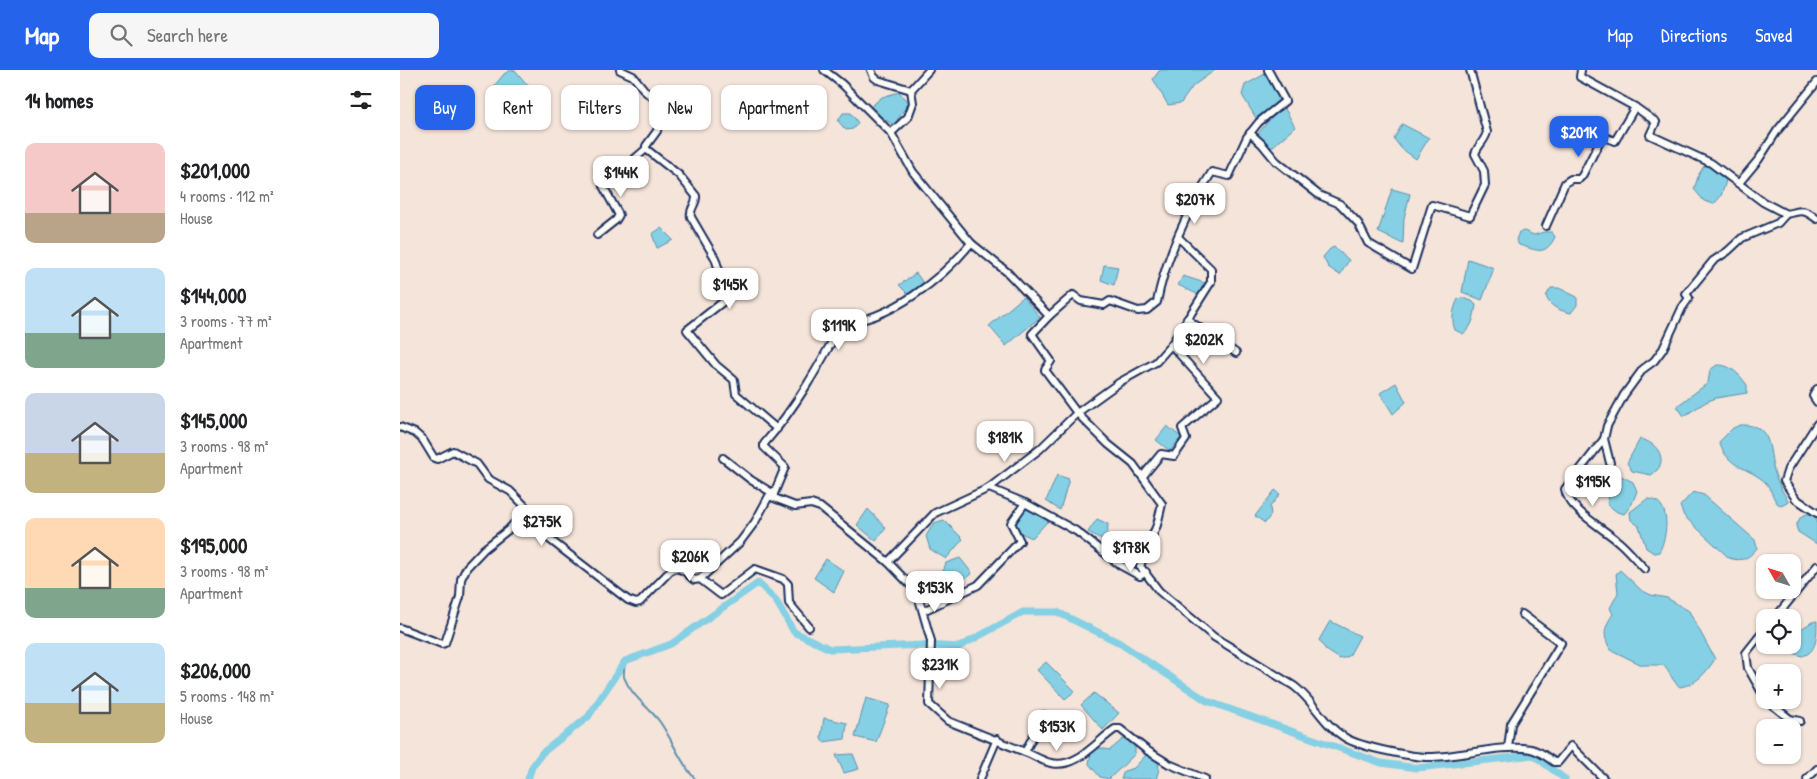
<!DOCTYPE html>
<html lang="en">
<head>
<meta charset="utf-8">
<style>
  body { margin:0; font-family:"Patrick Hand",sans-serif; background:#f6f6f6; color:#202124; height:100vh; display:flex; flex-direction:column; font-size:19px; white-space:nowrap }
  * { box-sizing:border-box; margin:0 }
  p { font-size:16px; color:#757577 }
  .icon { flex:none; width:28px; height:28px; fill:none; stroke:currentColor; stroke-width:2; stroke-linecap:round; stroke-linejoin:round }
  .map { position:relative; flex:1; overflow:hidden }
  .drawer { display:flex; flex-direction:column; background:#fff; width:400px }
  .drawer>* { flex:none }
  .banner { position:absolute; left:15px; top:15px; width:475px; height:45px; display:flex; gap:10px }
  .needle { width:32px; rotate:309deg }
  .buttons { position:absolute; left:1356px; top:484px; display:grid; gap:10px }
  .buttons a { display:grid; place-items:center; width:45px; height:45px; border-radius:10px; background:#fff; box-shadow:0 1px 4px #0004; font-size:25px }
  .price { position:absolute; translate:-50% -42px; padding:0 11px; border-radius:10px; background:#fff; color:#222; font-size:16px; line-height:32px; filter:drop-shadow(0 1px 2px #0008) }
  .price::after { content:''; position:absolute; left:50%; top:30px; width:15px; height:11px; margin-left:-8px; background:inherit; clip-path:polygon(0 0,100% 0,50% 100%) }
  .price.selected { background:#2563eb; color:#fff }
  ul { padding:0; list-style:none }
  li { display:flex; align-items:center; gap:15px; height:125px; padding:0 25px }
  li span { display:grid; place-items:center; flex:none; width:140px; height:100px; border-radius:10px; color:#555 }
  li>.icon { margin-inline-start:auto }
  span .icon { width:60px; height:60px; fill:#fffc; stroke-width:1 }
  li b { font-size:21px }
  h2 { display:flex; justify-content:space-between; align-items:center; height:60px; padding:0 25px; font-size:21px }
  .tag { padding:0 18px; border-radius:10px; background:#fff; box-shadow:0 1px 4px #0004; font-size:18px; line-height:45px }
  .tag.selected { background:#2563eb; color:#fff }
  header { display:flex; align-items:center; gap:30px; box-sizing:border-box; height:70px; padding:0 25px; background:#2563eb; color:#fff }
  header strong { font-size:24px }
  nav { display:flex; gap:28px; margin-inline-start:auto; font-size:18px }
  .search { width:350px; height:45px; background:#f6f6f6; display:flex; align-items:center; gap:12px; box-sizing:border-box; padding:0 18px; border-radius:10px; color:#757577; font-size:19px }
  main { display:flex; flex:1; min-height:0 }
  .map>svg:first-child { display:block }
</style>
</head>
<body>
<header>
<strong>Map</strong>
<div class="search"><svg class="icon" aria-label="search" viewBox="0 0 24 24"><circle cx="10" cy="10" r="6"/><path d="M15 15l6 6"/></svg>Search here</div>
<nav><a>Map</a><a>Directions</a><a>Saved</a></nav>
</header>
<main>
<section class="drawer">
<h2>14 homes<svg class="icon" aria-label="filters" viewBox="0 0 24 24"><path d="M4 7h16M4 17h16"/><circle cx="9" cy="7" r="2"/><circle cx="15" cy="17" r="2"/></svg></h2>
<ul>
<li><span style="background:linear-gradient(#f6c9c9 70%,#b9a48a 0)"><svg class="icon" aria-label="home" viewBox="0 0 24 24"><path d="M3 11l9-7 9 7M6 9v11h12V9"/></svg></span><div><b>$201,000</b><p>4 rooms · 112 m²</p><p>House</p></div></li>
<li><span style="background:linear-gradient(#bfe0f5 65%,#7fa58c 0)"><svg class="icon" aria-label="home" viewBox="0 0 24 24"><path d="M3 11l9-7 9 7M6 9v11h12V9"/></svg></span><div><b>$144,000</b><p>3 rooms · 77 m²</p><p>Apartment</p></div></li>
<li><span style="background:linear-gradient(#c9d6e8 60%,#c2b280 0)"><svg class="icon" aria-label="home" viewBox="0 0 24 24"><path d="M3 11l9-7 9 7M6 9v11h12V9"/></svg></span><div><b>$145,000</b><p>3 rooms · 98 m²</p><p>Apartment</p></div></li>
<li><span style="background:linear-gradient(#ffd9b3 70%,#7fa58c 0)"><svg class="icon" aria-label="home" viewBox="0 0 24 24"><path d="M3 11l9-7 9 7M6 9v11h12V9"/></svg></span><div><b>$195,000</b><p>3 rooms · 98 m²</p><p>Apartment</p></div></li>
<li><span style="background:linear-gradient(#bfe0f5 60%,#c2b280 0)"><svg class="icon" aria-label="home" viewBox="0 0 24 24"><path d="M3 11l9-7 9 7M6 9v11h12V9"/></svg></span><div><b>$206,000</b><p>5 rooms · 148 m²</p><p>House</p></div></li>
</ul>
</section>
<div class="map">
<svg width="1417" height="709" viewBox="0 0 1417 709">
  <rect width="100%" height="100%" fill="#f5e4d9"/>
  <filter id="ink" filterUnits="userSpaceOnUse"><feTurbulence type="fractalNoise" baseFrequency=".02" numOctaves="2"/><feDisplacementMap in="SourceGraphic" scale="10" xChannelSelector="R" yChannelSelector="G"/><feConvolveMatrix kernelMatrix="1 2 1 2 8 2 1 2 1" color-interpolation-filters="sRGB"/></filter>
  <g filter="url(#ink)">
    <g fill="#85d0e4" stroke="#5b90ae">
      <polygon points="111,0 115,0 138,28 125,44 110,33 94,16 104,4"/>
      <polygon points="760,0 815,0 793,16 781,33 768,35 753,9"/>
      <polygon points="865,4 880,30 856,48 842,25 845,15"/>
      <polygon points="499,22 509,32 494,55 468,39 482,27"/>
      <polygon points="884,37 895,57 871,78 857,65 870,49"/>
      <polygon points="443,43 451,43 458,53 453,59 446,60 438,51"/>
      <polygon points="1002,54 1029,68 1016,89 1001,78 994,69"/>
      <polygon points="1304,96 1308,96 1323,107 1326,111 1321,126 1314,134 1304,131 1294,119 1299,104"/>
      <polygon points="992,119 1010,124 1004,148 1003,174 978,162"/>
      <polygon points="261,158 273,170 257,178 252,164"/>
      <path d="M1124 161 1134 165 1144 162H1152L1155 167C1145 187 1137 180 1119 175L1116 170 1119 162Z"/>
      <polygon points="934,177 949,190 940,205 928,197 923,187 930,179"/>
      <polygon points="1068,189 1094,198 1082,230 1062,222"/>
      <polygon points="704,195 718,197 714,215 701,210"/>
      <polygon points="516,203 523,213 508,224 499,215"/>
      <polygon points="783,206 808,214 801,226 778,215"/>
      <path d="M1151 218H1159L1177 227V235L1171 243C1161 241 1149 237 1146 226Z"/>
      <polygon points="623,227 640,247 606,276 589,256"/>
      <path d="M1062 228 1072 231 1076 235C1074 246 1073 257 1063 264L1055 260C1051 250 1053 239 1058 229Z"/>
      <path d="M1317 295C1330 294 1340 305 1347 315V323L1316 328 1306 332 1284 346 1277 336 1308 313 1310 300Z"/>
      <polygon points="996,313 1006,332 993,344 980,323"/>
      <path d="M1340 355C1376 353 1367 384 1376 407 1379 416 1384 424 1389 432L1381 436C1373 432 1372 420 1366 413 1348 396 1329 400 1319 372L1333 358Z"/>
      <polygon points="767,356 781,367 770,381 756,370"/>
      <path d="M1240 369C1258 372 1271 393 1251 405L1232 401 1227 393Z"/>
      <polygon points="1217,404 1233,412 1237,421 1232,434 1224,444 1217,442 1207,434 1213,407"/>
      <polygon points="657,405 669,409 660,440 646,431"/>
      <polygon points="875,420 880,424 870,437 871,445 865,453 855,446"/>
      <path d="M1293 422 1304 425 1355 470 1357 478C1348 489 1342 492 1329 488L1284 446 1280 436Z"/>
      <path d="M1247 429C1272 428 1268 467 1259 482L1254 483 1246 478 1239 456 1231 450 1230 442Z"/>
      <polygon points="626,437 648,451 632,468 621,463 616,454"/>
      <polygon points="468,439 486,458 476,471 457,455"/>
      <polygon points="1406,444 1411,444 1417,448 1417,474 1398,462 1396,456 1400,448"/>
      <polygon points="697,449 708,454 707,472 688,462"/>
      <polygon points="544,450 563,469 546,489 530,479 526,466 534,453"/>
      <polygon points="560,488 572,503 555,517 542,504 546,493"/>
      <polygon points="426,489 444,501 434,522 414,508"/>
      <path d="M1220 500 1241 520 1251 525 1267 528 1289 541 1315 589C1306 603 1297 614 1280 617 1272 611 1270 602 1263 595H1242L1211 580C1202 566 1204 557 1213 544L1210 538 1218 523 1216 504Z"/>
      <polygon points="534,508 541,509 547,520 542,526 536,528 528,514"/>
      <polygon points="930,551 960,566 949,586 940,589 926,580 919,570"/>
      <path d="M1417 551C1417 566 1417 583 1402 586L1393 583 1384 575H1392L1393 564 1412 552Z"/>
      <polygon points="646,592 675,621 665,629 637,600"/>
      <polygon points="694,623 719,643 703,660 681,635"/>
      <polygon points="466,628 490,635 476,672 455,667"/>
      <polygon points="424,648 447,653 445,669 423,672 421,667"/>
      <polygon points="723,669 731,671 735,676 735,684 709,709 700,707 689,694 691,682 699,678 710,680"/>
      <polygon points="453,684 459,699 444,703 436,685"/>
      <polygon points="746,685 749,685 758,692 759,699 756,709 721,709 724,701 734,698"/>
    </g>
    <g fill="none" stroke-linecap="round" stroke-linejoin="round">
      <path stroke="#5b90ae" stroke-width="2" d="M225 591C225 596 223 602 224 607 231 626 249 637 260 652 273 671 280 692 295 709"/>
      <polyline stroke="#85d0e4" stroke-width="7" points="128,709 132,697 142,683 188,647 225,591 271,574 358,513 375,529 394,562 430,579 524,575 559,577 623,542 657,542 718,572 807,631 981,693 1017,698 1133,685 1165,709"/>
      <g stroke="#1b2f5e" stroke-width="10">
        <g id="street">
          <path d="M220 0 233 6 246 22 266 37 265 43 260 48 257 61 246 76V79L279 105 296 126C297 134 289 138 291 147L315 188 327 225 324 231 287 260 316 295 334 310 336 324 377 359"/>
          <polyline points="424,0 442,14 491,63 508,47 513,33 511,20 529,0"/>
          <polyline points="471,0 474,7 478,10 511,20"/>
          <path d="M1181 0 1180 7 1235 37 1256 52 1250 65 1311 93 1363 132 1386 144C1402 141 1403 138 1417 149"/>
          <path d="M491 63 513 102 571 173 607 202 649 246 632 264 651 291 645 300 677 343 708 374 733 394 762 434 757 455 740 496 759 521 814 567 894 616C914 631 923 654 944 667 959 677 1015 688 1033 687 1064 686 1101 674 1131 679 1140 681 1147 687 1154 692H1158L1171 676 1204 709"/>
          <path d="M850 63 862 74 876 91 919 125 940 134 958 153 968 173 1012 199 1032 135 1070 146 1085 115 1084 101 1075 84C1078 75 1085 71 1087 62L1070 0"/>
          <polyline points="1339,113 1359,89 1377,61 1417,12"/>
          <polyline points="1146,156 1165,113 1171,109 1179,109 1182,106 1200,71 1204,67 1215,71 1235,37"/>
          <polyline points="197,165 216,150 219,145 203,116 246,79"/>
          <path d="M649 246 673 225 681 231 704 235 710 231 738 241 747 240 757 232C765 190 788 138 812 102L829 106 847 67 859 52 885 31 868 0"/>
          <polyline points="787,249 836,283"/>
          <polyline points="1417,319 1413,326 1417,332"/>
          <polyline points="1417,354 1388,399 1384,411 1396,429 1417,443"/>
          <path d="M0 357 15 363 23 370 34 388 37 389 53 381 77 394 88 409 110 421 124 435 122 448 228 530 236 533 240 532 272 499C281 496 288 504 294 510L300 509"/>
          <path d="M1204 369 1165 419C1168 440 1205 459 1220 473 1229 481 1237 491 1245 499"/>
          <polyline points="323,388 351,410 374,424"/>
          <polyline points="1210,393 1204,369 1207,356 1224,325 1243,299 1254,291 1263,279 1282,238 1289,228 1286,224 1313,191 1328,181 1342,168 1378,153 1386,144"/>
          <polyline points="743,406 761,384 774,386 786,369 782,358 818,327 771,275 811,212 811,199 779,168"/>
          <path d="M373 426 385 397 364 377V374C396 337 419 296 442 253 489 251 543 208 571 173"/>
          <polyline points="625,433 676,461 720,495 740,506 746,502"/>
          <polyline points="488,492 535,443 589,418"/>
          <polyline points="523,541 578,515 620,471 611,453 625,433 589,418 640,379 677,343 720,312 756,292 771,275"/>
          <polyline points="1375,548 1417,496"/>
          <polyline points="409,557 389,533 388,514 383,509 355,499 321,525 300,509 340,472 355,452 369,426 395,436 411,434 420,437 488,492 517,522 531,571 529,634 548,651 625,682"/>
          <polyline points="0,558 42,574 45,573 60,527 61,509 67,497 84,479 108,460 122,445"/>
          <polyline points="1365,559 1346,583 1348,598 1365,628"/>
          <polyline points="1366,630 1390,649 1400,651"/>
          <path d="M644 645 625 682C633 685 642 691 651 693 676 699 696 672 715 659H720L748 681 769 694 805 709"/>
          <polyline points="1108,678 1111,654 1161,573 1122,544"/>
          <polyline points="580,709 597,669"/>
          <polyline points="1407,709 1417,699"/>
        </g>
      </g>
      <use href="#street" stroke="#fdfcf7" stroke-width="6"/>
    </g>
  </g>
</svg>
<div class="buttons">
<a><svg class="needle" viewBox="-14 -14 28 28"><path d="M0-13l5 13h-10z" fill="#e53935"/><path d="M0 13l5-13h-10z" fill="#757577"/></svg></a>
<a><svg class="icon" aria-label="locate" viewBox="0 0 24 24"><circle cx="12" cy="12" r="6"/><path d="M12 2v4M12 18v4M2 12h4M18 12h4"/></svg></a>
<a>+</a>
<a>−</a>
</div>
<b class="price selected" style="left:1179px;top:88px">$201K</b>
<b class="price" style="left:221px;top:128px">$144K</b>
<b class="price" style="left:795px;top:155px">$207K</b>
<b class="price" style="left:330px;top:240px">$145K</b>
<b class="price" style="left:439px;top:281px">$119K</b>
<b class="price" style="left:804px;top:295px">$202K</b>
<b class="price" style="left:605px;top:393px">$181K</b>
<b class="price" style="left:1193px;top:437px">$195K</b>
<b class="price" style="left:142px;top:477px">$275K</b>
<b class="price" style="left:731px;top:503px">$178K</b>
<b class="price" style="left:290px;top:512px">$206K</b>
<b class="price" style="left:535px;top:543px">$153K</b>
<b class="price" style="left:540px;top:620px">$231K</b>
<b class="price" style="left:657px;top:682px">$153K</b>
<div class="banner">
<a class="tag selected">Buy</a>
<a class="tag">Rent</a>
<a class="tag">Filters</a>
<a class="tag">New</a>
<a class="tag">Apartment</a>
</div>
</div>
</main>
</body>
</html>
